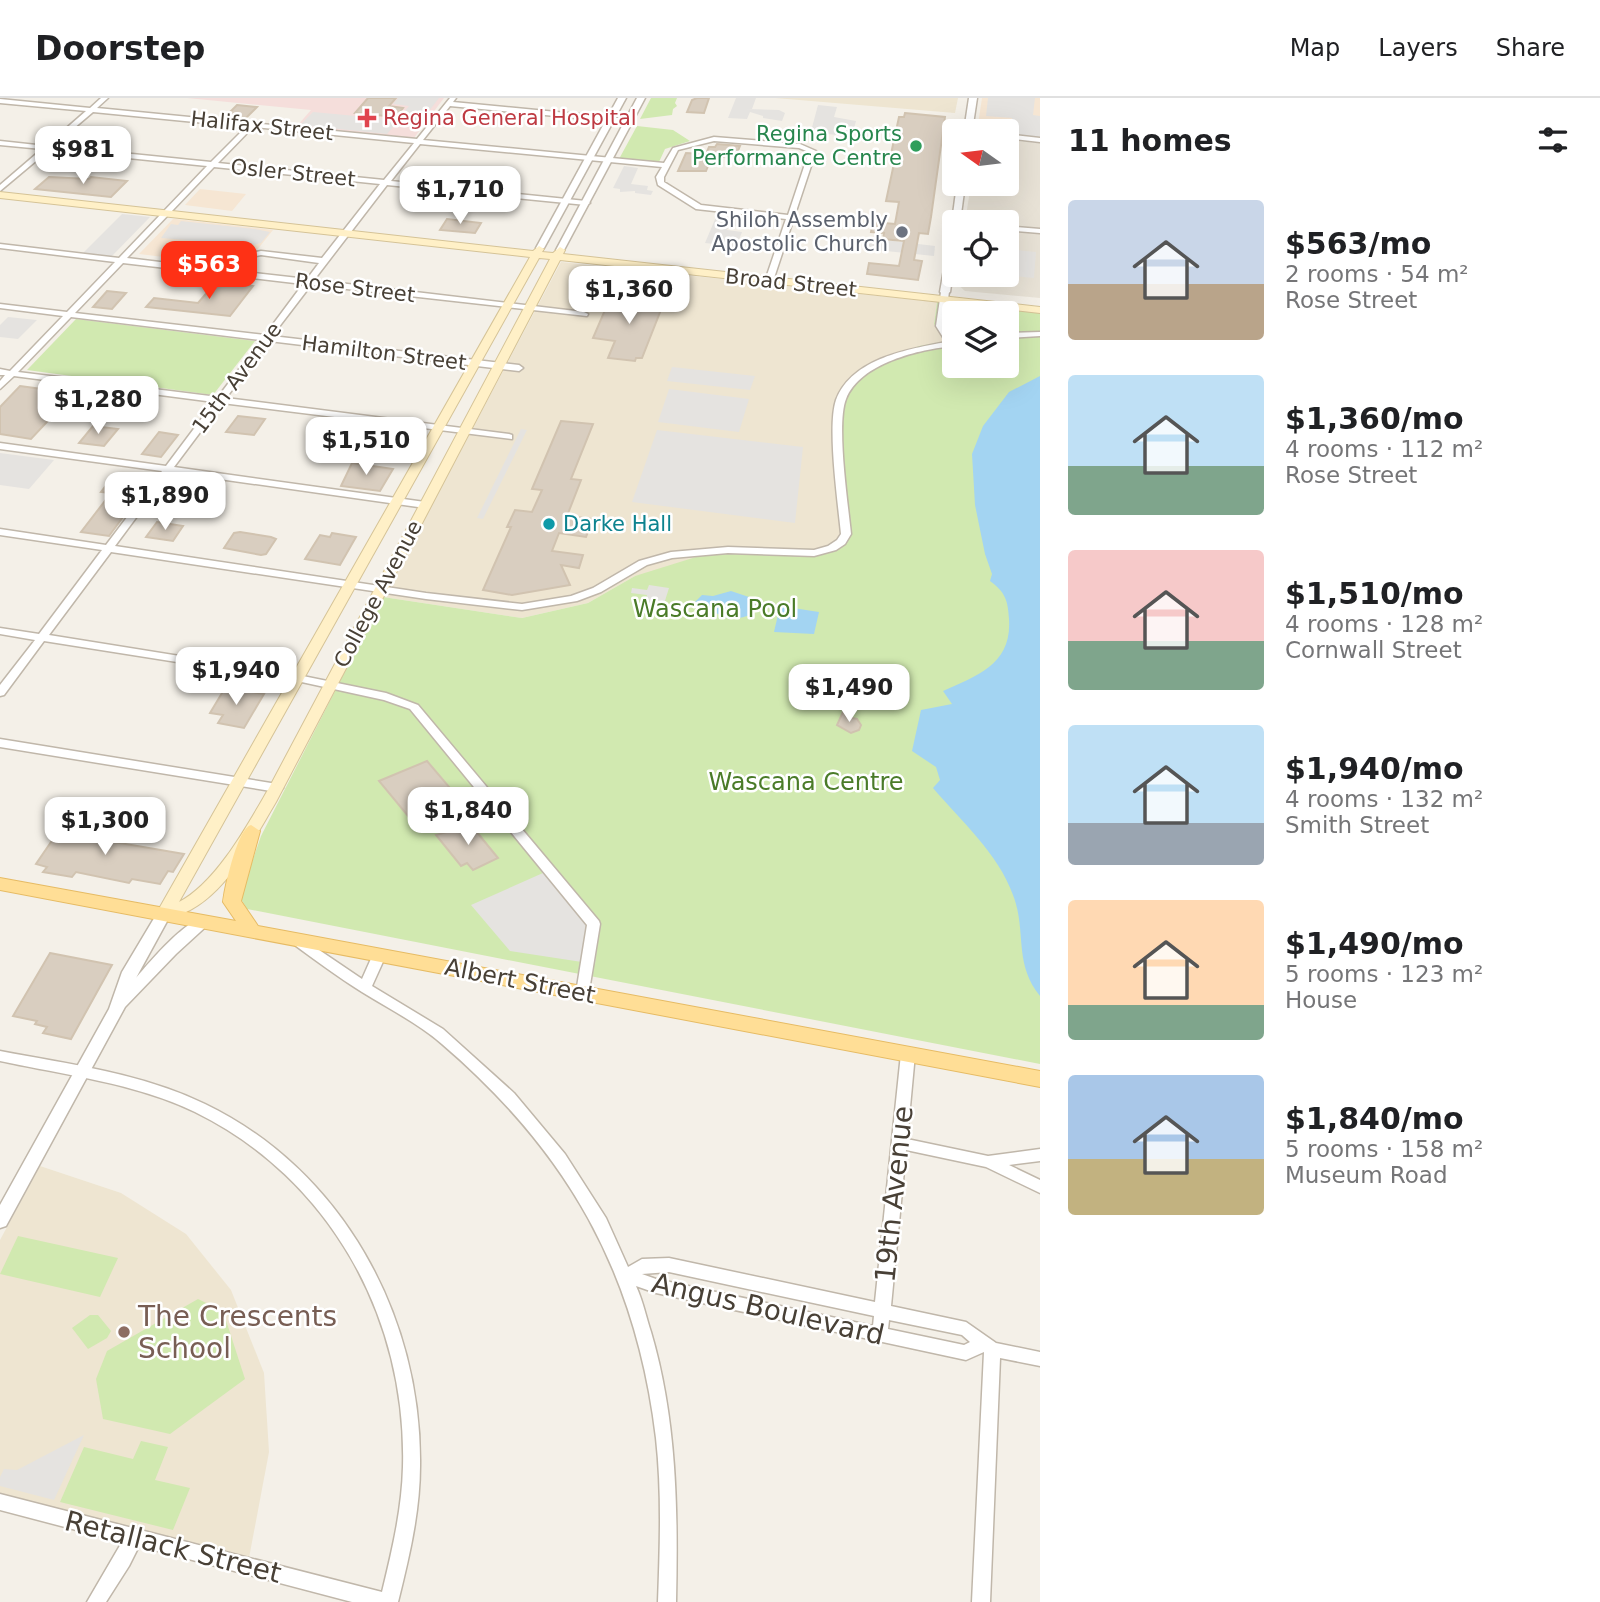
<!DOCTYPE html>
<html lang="en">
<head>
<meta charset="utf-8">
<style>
  body { margin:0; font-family:"DejaVu Sans",sans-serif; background:#f6f6f6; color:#202124; height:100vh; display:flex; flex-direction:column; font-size:26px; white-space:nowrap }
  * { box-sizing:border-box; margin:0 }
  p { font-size:23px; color:#757577 }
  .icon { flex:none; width:38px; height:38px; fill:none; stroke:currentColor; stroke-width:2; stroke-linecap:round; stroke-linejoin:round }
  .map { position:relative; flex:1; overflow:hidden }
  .side { display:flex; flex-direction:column; background:#fff; width:560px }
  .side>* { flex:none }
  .needle { width:46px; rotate:284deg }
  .buttons { position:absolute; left:942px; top:21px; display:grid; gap:14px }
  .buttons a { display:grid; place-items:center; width:77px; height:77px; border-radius:7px; background:#fff; box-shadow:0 7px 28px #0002; font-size:35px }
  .price { position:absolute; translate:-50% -60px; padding:0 16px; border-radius:14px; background:#fff; color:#222; font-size:23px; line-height:46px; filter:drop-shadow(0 2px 4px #0008) }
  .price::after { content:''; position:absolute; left:50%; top:42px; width:21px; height:16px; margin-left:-10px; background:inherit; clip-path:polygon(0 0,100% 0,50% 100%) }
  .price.selected { background:#fe3115; color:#fff }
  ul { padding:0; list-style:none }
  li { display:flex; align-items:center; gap:21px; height:175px; padding:0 28px }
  li span { display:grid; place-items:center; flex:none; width:196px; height:140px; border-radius:7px; color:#555 }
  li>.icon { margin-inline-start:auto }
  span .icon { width:84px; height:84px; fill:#fffc; stroke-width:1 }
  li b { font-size:30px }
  h2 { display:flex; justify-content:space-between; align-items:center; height:84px; padding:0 28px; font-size:30px }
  header { display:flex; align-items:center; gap:42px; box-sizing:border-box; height:98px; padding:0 35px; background:#fff; border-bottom:2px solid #e0e0e0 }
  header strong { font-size:33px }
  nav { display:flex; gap:38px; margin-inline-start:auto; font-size:24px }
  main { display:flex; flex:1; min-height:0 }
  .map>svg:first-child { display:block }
</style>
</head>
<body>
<header>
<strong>Doorstep</strong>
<nav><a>Map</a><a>Layers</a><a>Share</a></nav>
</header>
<main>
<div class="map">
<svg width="1040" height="1504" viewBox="0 0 1040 1504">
  <rect width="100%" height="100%" fill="#f4f0e8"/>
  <polygon fill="#e8e2d6" points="1006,42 1040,45 1040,200 965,193 956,185 957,177 1006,177 1006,124 965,124 971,86 1006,86"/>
  <g fill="#f6e6d3">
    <polygon points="982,0 1040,0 1040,40 1006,37 1006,33 977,33"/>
    <polygon points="200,91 246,96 232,113 185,107"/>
    <polygon points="173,121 176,121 273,132 257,152 251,151 247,156 211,153 204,155 197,163 139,156"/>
  </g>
  <g fill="#eee5d1">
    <polygon points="775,0 958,0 955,15"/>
    <polygon points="561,164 937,204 934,226 946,243 919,248 868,268 843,435 828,449 635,478 588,505 522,520 383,499"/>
    <polygon points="40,1068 121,1095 186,1136 231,1192 264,1275 269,1354 249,1460 0,1398 0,1142"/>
  </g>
  <polygon fill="#f5dedb" points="187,0 444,0 414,40 297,28 311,12"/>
  <g fill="#d1e9b0" fill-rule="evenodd">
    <polygon points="651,0 677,0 675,5 677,8 673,11 672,17 640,21"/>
    <polygon points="637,28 673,32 690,43 665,51 659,64 619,61"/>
    <path d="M937 204 1040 215V966L247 811 240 799 261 738 383 499 522 520 588 505 635 478 728 449 815 451 828 449 843 435 835 312 868 268 919 248 946 243 934 226ZM954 215H1006V268H954Z"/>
    <polygon points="76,221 255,243 213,297 27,272"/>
    <polygon points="18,1138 118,1160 100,1199 0,1176"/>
    <polygon points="198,1201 223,1213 245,1281 170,1336 103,1321 96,1281 107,1253"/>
    <polygon points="90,1217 98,1217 111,1233 107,1240 88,1251 72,1230"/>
    <polygon points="141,1343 168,1349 155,1382 190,1390 173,1432 60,1404 84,1349 133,1361"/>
  </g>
  <g fill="#e5e3e0">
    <polygon points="398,0 439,0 422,22 400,19 409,8 393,6"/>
    <polygon points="736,0 756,0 752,11 746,11 779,12 785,15 782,23 763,20 763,18 750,14 747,21 728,20"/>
    <polygon points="988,0 1035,0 1033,17 1040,18 1040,40 1010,37 1012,20 986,18"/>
    <polygon points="818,7 837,9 834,19 856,23 851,42 843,44 837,41 842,39 837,37 818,35 817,38 810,37"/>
    <polygon points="313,14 399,22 387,36 300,27"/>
    <polygon points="624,68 638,70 631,86 648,88 647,92 653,93 651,97 635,95 635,93 620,94 620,91 613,90"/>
    <polygon points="122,116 150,119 111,159 82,156"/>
    <polygon points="716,119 748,120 745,129 729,128 727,132 742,134 735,152 713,150 714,146 705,145"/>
    <polygon points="181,123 255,131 270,134 261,145 253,147 161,140 171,126 178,127"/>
    <polygon points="869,140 935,148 934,158 867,151"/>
    <polygon points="1007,151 1036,154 1034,180 1004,177"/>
    <polygon points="8,219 37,222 18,241 0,239 0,227"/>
    <polygon points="1006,267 1019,269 1012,279 963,276 958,268"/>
    <polygon points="672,269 755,278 750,292 667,283"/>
    <polygon points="669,291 749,301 739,334 658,324"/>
    <polygon points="521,331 527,332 483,421 477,420"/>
    <polygon points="657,332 803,349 795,425 632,404"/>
    <polygon points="0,355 54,362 29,391 0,387"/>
    <polygon points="649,487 669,490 663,509 645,506 647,497 631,495 632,490 647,492"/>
    <polygon points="552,771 600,825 595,866 510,853 471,807"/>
    <polygon points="84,1337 54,1402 0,1388 0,1379 4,1371 17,1372"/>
  </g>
  <g fill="#a3d4f2">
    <path d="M1040 278V898C1013 865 1027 833 1013 797 998 755 961 723 933 690L940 682 936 669 912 653 921 612 952 606 943 593C978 577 1012 566 1009 521 1008 502 1005 494 990 483L992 476 985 456 975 407 972 356 983 328 1009 294Z"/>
    <path d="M731 493 752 500 755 505 752 516C737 523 719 522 710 508L698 509 694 505 702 497 713 498Z"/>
    <polygon points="780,508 819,514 814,536 774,534"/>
  </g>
  <g fill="#d9cec0" stroke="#d1c3b0" stroke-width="2">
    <polygon points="368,0 396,0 389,8 403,10 396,19 355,15"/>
    <polygon points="697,0 709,0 704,15 687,14 692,2"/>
    <polygon points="237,7 257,9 245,21 225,19"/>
    <polygon points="905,15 945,19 931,119 928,136 919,135 914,162 922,163 918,182 867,176 869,165 899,168 904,143 883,141 884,135 871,134 873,124 895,126 899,104 886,103 896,56 891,56 899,19 904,19"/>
    <polygon points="717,46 740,48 735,60 712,58 706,73 678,73 686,55 706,56 709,49 715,49"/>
    <polygon points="49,79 89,81 91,79 127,83 111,99 35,91"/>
    <polygon points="447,121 481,125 475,135 440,132"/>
    <polygon points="216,184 253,188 230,218 146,209 154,200 198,205"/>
    <polygon points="107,193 126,195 112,211 93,209"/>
    <polygon points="611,198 664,204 642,260 636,260 635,263 608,260 615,243 593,240"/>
    <polygon points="20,288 93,298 113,300 99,316 59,311 31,341 0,336 0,309"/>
    <polygon points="238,318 265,321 254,337 226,334"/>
    <polygon points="561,323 593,326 571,381 581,382 567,418 593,421 586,439 559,435 552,453 583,457 579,470 561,467 570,487 512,497 483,492 511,429 507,429 515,412 532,414 542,392 532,391"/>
    <polygon points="93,328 118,331 104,348 79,345"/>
    <polygon points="159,334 178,337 161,359 142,356"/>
    <polygon points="352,365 393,371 380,393 341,388"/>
    <polygon points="115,376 145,380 122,410 129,411 109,438 81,434 111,395 101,394"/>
    <polygon points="157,424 183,428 173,443 146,439"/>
    <polygon points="240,434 271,439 276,441 266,456 261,457 224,450 234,435"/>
    <polygon points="332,435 356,439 340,467 305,461 320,437 330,439"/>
    <polygon points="225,590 264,596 244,630 218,625 223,617 210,615"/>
    <polygon points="843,614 847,619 857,621 861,627 859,632 851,635 837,627"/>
    <polygon points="427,663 467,710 418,730 379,683"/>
    <polygon points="64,725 114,734 108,743 184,756 173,774 168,773 160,786 132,781 129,785 76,774 72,779 43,774 47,769 36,766"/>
    <polygon points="471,727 498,760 473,772 467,765 461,768 436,737"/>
    <polygon points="50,855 112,867 71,941 43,935 47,929 35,926 37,923 13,918"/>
  </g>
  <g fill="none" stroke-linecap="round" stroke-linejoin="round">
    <g stroke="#c0b7aa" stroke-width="3">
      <g id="minor">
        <path d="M101 0H108L97 10 417 41 450 0H456L453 4 629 21 632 23 629 25 450 8 423 42 664 65 673 50 714 39 800 46 816 53 773 183 769 185 765 183 786 121 696 111 658 87 656 79 662 69 420 46 391 83 586 103 590 105 586 107 387 87 314 182 584 214 588 216 587 218 311 187 272 238 519 267 523 270 519 273 269 243 226 300 509 336 512 337V341L222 305 174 369 425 404 430 407 425 410 170 374 115 448 426 495 522 506 571 498 593 490 639 463 671 454 728 449 814 452 828 448 837 442 841 436C838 405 827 328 836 302 852 260 909 251 946 244L936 228 941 194 945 192 949 194 944 228 954 242V248C920 251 860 265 846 301 836 326 848 406 851 436L845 446 836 452 814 458 728 455 672 460 647 467 601 494 577 503 522 512 426 501 111 454 49 537 298 577 386 595 418 607 599 823 600 826 588 899H578L576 895 587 827 410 611 384 602 297 583 44 543 4 597 0 598V587L35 542 0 536V530L39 536 102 452 0 437V431L106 447 162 373 0 351V345L166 368 214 304 14 278 0 291V283L5 277H0V271L10 273 63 218 0 210V206L67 214 115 164 0 150V146L119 160 207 68 49 52 0 93V87L42 51 0 47V43L46 48 86 13 0 5V1L90 10ZM93 14 246 29 211 64 53 48ZM253 29 414 45 384 82 218 65ZM714 43 799 50 809 54 788 117 701 107 664 84V79L678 52ZM214 69 380 86 322 160 261 153 246 156 213 153 204 155 193 168 127 160ZM214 157 246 160 261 157 319 165 307 181 201 169 210 159ZM123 165 303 186 265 237 75 215ZM71 219 261 242 218 299 18 274Z"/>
        <polygon points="1006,36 1040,40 1040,44 1006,40"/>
        <polygon points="1006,128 1040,131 1040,135 1006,132"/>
        <polygon points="1040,234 1040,238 1006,240 1006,235"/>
        <polygon points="0,641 277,686 283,690 277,694 0,649"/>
        <path d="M297 837 362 881 374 854H384L386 857 372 888 443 931 514 995 565 1056 606 1120 628 1169 642 1161 669 1160 875 1204 901 956 903 952 908 951 913 952 915 956 907 1041 988 1058 1040 1051V1063L1009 1067 1040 1082V1095L986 1069 906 1052 891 1208 966 1224 996 1245 1040 1254V1268L1000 1260 990 1504H972L984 1254 966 1262 656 1195 636 1188C643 1203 646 1219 651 1234 677 1322 678 1413 676 1504H658C660 1449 662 1394 656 1340 636 1174 568 1054 442 946 418 925 389 911 362 894 338 879 315 862 292 845L291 842 292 839ZM669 1174 874 1218 873 1228 656 1181 642 1176ZM889 1222 962 1237 970 1244 964 1247 888 1231Z"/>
        <path d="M0 953C68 966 141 975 205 1006 342 1072 422 1218 420 1368 420 1414 409 1460 398 1504H352L139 1448 129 1468 106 1504H87L122 1444 0 1412V1396L382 1494C392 1453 402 1411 403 1369 407 1220 330 1080 195 1014 135 985 65 977 0 963Z"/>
      </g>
    </g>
    <g stroke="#c0b7aa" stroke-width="3">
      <g id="tertiary">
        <polygon points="618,0 626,0 544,150 537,152 536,150"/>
        <polygon points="637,0 645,0 564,152 557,154 556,152"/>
        <polygon points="969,0 977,0 972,33 964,33"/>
        <polygon points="957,86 965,86 960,124 954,126 952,124"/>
        <polygon points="954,135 954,167 950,194 945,197 940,194 950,138"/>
        <path d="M164 811 169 812 171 816 136 880C148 866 190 815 209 820L211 824 176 856 125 909 6 1128 0 1130V1107L109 911 122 874 159 812Z"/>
      </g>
    </g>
    <g stroke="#d5c397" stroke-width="2">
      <path id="secondary" d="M0 94 533 153 539 148 544 151 542 154 553 155 560 149 565 152 563 156 1040 209V215L560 162 276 704C252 744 225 800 179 817 171 819 166 823 158 820L156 816 530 159 0 100ZM539 160 550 161 269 690C248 726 217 784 179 804Z"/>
    </g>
    <g stroke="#e6bb64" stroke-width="2">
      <path id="primary" d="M251 727 260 733 241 803 258 828 1040 973V989L0 792V780L236 823 223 804C225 789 237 731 251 727Z"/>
    </g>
    <use href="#minor" fill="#fff" fill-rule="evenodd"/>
    <use href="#tertiary" fill="#fff" fill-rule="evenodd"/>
    <use href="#secondary" fill="#fff0c7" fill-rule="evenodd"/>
    <use href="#primary" fill="#ffde96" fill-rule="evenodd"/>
  </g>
  <path fill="#e0444e" stroke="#fff" stroke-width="2.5" d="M363.5 9.5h7v7h7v7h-7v7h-7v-7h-7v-7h7z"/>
  <circle fill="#2e9e5b" stroke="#fff" stroke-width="2.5" cx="916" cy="48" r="7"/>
  <circle fill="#6b7280" stroke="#fff" stroke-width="2.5" cx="902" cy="134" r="7"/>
  <circle fill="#0f9aa8" stroke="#fff" stroke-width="2.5" cx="549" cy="426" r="7"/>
  <circle fill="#8d6e63" stroke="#fff" stroke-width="2.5" cx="124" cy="1234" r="7"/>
  <g text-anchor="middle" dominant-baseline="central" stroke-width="5" stroke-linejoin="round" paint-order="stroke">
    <g font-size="21" fill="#be3a42" stroke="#fff" text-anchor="start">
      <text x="383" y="20">Regina General Hospital</text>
    </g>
    <g font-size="21" fill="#484036" stroke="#fff">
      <text transform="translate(262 28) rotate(6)">Halifax Street</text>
      <text transform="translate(293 75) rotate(6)">Osler Street</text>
      <text transform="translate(791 185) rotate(6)">Broad Street</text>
      <text transform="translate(355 190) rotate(7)">Rose Street</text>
      <text transform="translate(384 255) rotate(7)">Hamilton Street</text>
      <text transform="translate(237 280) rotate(-53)">15th Avenue</text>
      <text transform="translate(378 496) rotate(-62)">College Avenue</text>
    </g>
    <g font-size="21" fill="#27864d" stroke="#fff" text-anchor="end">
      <text x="902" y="36">Regina Sports<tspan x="902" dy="24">Performance Centre</tspan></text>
    </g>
    <g font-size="21" fill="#5b616d" stroke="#fff" text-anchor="end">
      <text x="888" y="122">Shiloh Assembly<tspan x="888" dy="24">Apostolic Church</tspan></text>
    </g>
    <g font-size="21" fill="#0d838f" stroke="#fff" text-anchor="start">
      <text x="563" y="426">Darke Hall</text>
    </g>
    <g font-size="24" fill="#4a7b28" stroke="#fff">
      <text x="715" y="511">Wascana Pool</text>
      <text x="806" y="684">Wascana Centre</text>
    </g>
    <g font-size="24" fill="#484036" stroke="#fff">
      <text transform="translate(520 883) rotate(11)">Albert Street</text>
    </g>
    <g font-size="28" fill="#484036" stroke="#fff">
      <text transform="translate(894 1096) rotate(-84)">19th Avenue</text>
      <text transform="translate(768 1211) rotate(13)">Angus Boulevard</text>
      <text transform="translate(173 1449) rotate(14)">Retallack Street</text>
    </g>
    <g font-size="28" fill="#785e54" stroke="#fff" text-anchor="start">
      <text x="138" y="1218">The Crescents<tspan x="138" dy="32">School</tspan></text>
    </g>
  </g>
</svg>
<div class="buttons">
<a><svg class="needle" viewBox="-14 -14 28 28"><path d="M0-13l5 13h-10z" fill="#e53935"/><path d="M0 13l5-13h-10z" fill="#757577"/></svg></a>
<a><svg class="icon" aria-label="locate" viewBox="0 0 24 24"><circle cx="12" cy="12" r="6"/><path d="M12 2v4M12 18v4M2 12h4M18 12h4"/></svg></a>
<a><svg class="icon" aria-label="layers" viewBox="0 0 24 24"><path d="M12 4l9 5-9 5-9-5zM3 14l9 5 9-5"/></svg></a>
</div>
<b class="price" style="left:83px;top:88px">$981</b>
<b class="price" style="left:460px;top:128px">$1,710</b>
<b class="price selected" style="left:209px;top:203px">$563</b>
<b class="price" style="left:629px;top:228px">$1,360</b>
<b class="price" style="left:98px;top:338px">$1,280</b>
<b class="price" style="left:366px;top:379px">$1,510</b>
<b class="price" style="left:165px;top:434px">$1,890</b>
<b class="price" style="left:236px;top:609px">$1,940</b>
<b class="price" style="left:849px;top:626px">$1,490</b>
<b class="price" style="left:468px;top:749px">$1,840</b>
<b class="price" style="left:105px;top:759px">$1,300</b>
</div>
<section class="side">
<h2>11 homes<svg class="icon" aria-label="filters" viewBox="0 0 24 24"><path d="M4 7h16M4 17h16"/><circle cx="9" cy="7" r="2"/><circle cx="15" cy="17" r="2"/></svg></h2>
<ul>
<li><span style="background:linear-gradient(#c9d6e8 60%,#b9a48a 0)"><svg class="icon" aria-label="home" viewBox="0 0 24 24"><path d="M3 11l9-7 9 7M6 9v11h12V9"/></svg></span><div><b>$563/mo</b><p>2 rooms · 54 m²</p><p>Rose Street</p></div></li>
<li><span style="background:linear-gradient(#bfe0f5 65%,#7fa58c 0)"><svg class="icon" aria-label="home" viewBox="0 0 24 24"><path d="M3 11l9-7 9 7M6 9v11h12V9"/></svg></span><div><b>$1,360/mo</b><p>4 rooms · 112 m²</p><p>Rose Street</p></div></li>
<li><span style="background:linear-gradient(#f6c9c9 65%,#7fa58c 0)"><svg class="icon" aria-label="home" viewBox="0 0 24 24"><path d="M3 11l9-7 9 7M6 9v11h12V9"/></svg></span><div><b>$1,510/mo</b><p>4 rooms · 128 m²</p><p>Cornwall Street</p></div></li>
<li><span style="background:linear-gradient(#bfe0f5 70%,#9aa5b1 0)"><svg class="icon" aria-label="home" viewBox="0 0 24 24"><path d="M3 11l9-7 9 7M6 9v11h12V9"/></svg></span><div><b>$1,940/mo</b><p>4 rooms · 132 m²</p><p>Smith Street</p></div></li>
<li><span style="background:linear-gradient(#ffd9b3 75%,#7fa58c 0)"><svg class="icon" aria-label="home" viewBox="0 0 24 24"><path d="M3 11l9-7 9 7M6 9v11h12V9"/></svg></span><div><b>$1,490/mo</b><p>5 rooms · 123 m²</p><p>House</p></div></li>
<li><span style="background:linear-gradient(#a9c7e8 60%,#c2b280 0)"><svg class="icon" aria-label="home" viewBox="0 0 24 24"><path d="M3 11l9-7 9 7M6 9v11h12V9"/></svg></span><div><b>$1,840/mo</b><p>5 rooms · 158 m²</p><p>Museum Road</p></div></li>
</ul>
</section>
</main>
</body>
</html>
